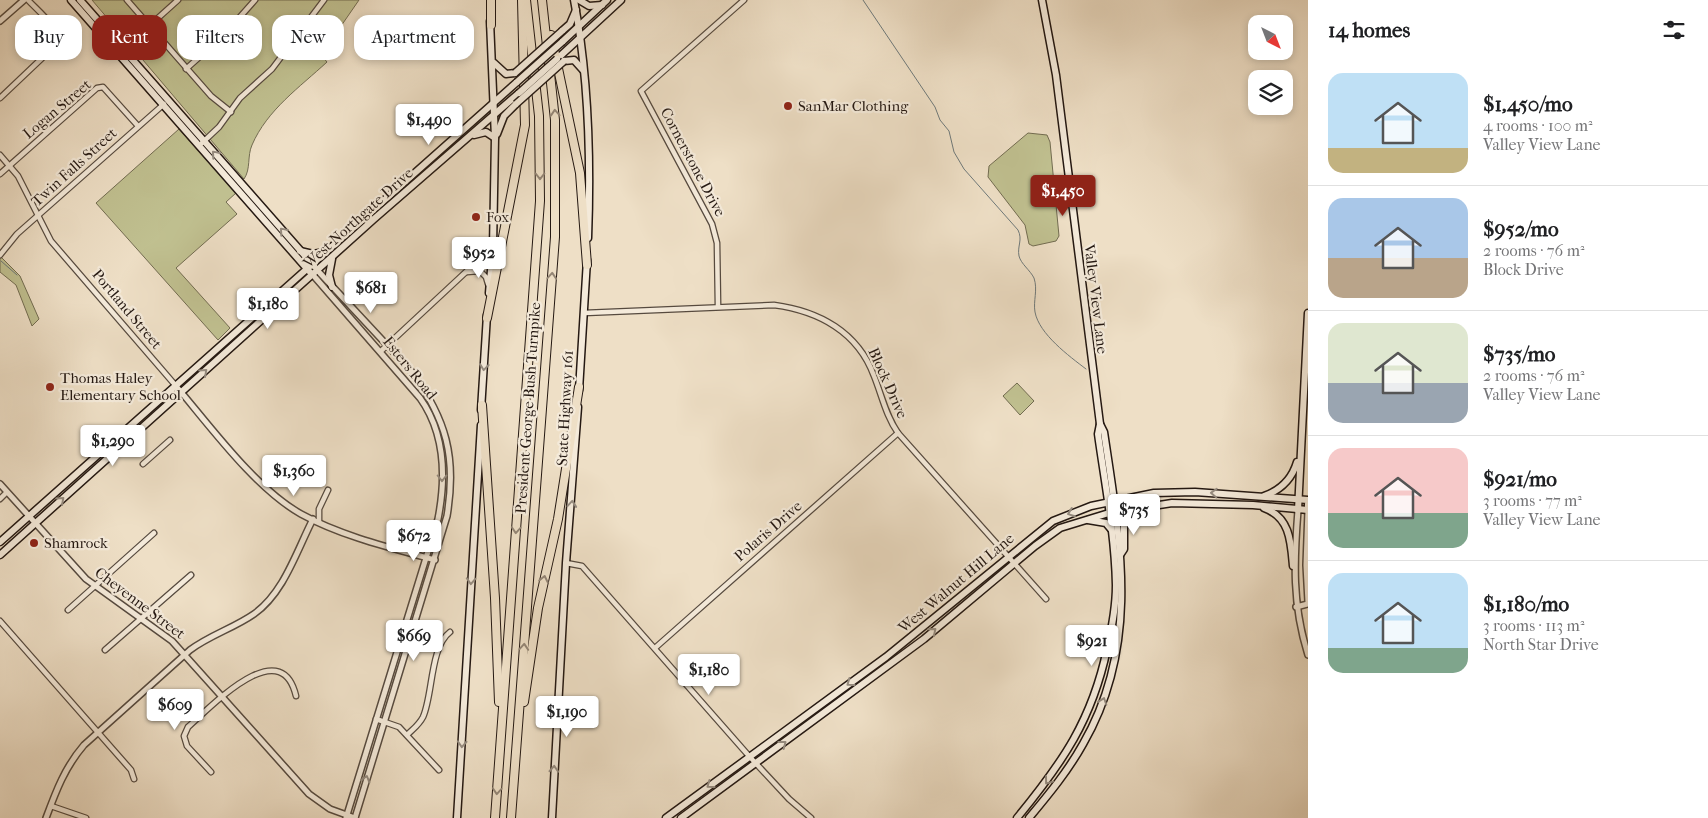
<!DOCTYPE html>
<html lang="en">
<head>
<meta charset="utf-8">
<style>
  body { margin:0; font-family:"IM FELL French Canon",serif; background:#f2f2f2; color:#202124; height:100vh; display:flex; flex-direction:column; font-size:19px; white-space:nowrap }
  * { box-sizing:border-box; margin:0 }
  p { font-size:16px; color:#757577 }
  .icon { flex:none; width:28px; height:28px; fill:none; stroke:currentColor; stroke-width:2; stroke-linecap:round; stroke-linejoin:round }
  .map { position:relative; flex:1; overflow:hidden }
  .details { display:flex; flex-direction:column; background:#fff; width:400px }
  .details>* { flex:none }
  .hud { position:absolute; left:15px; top:15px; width:475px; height:45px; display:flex; gap:10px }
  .needle { width:32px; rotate:138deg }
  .buttons { position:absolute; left:1248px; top:15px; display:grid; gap:10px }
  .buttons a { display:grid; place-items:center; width:45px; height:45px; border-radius:10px; background:#fff; box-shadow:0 2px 8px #0003; font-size:25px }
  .price { position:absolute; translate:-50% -42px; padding:0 11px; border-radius:5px; background:#fff; color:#222; font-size:16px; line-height:32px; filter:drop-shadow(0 1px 2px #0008) }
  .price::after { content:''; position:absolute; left:50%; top:30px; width:15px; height:11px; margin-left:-8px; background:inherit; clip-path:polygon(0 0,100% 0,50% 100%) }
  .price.active { background:#8f2418; color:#fff }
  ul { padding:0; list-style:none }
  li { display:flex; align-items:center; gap:15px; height:125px; padding:0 20px }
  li+li { border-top:1px solid #e0e0e0 }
  li span { display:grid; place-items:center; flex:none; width:140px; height:100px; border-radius:15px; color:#555 }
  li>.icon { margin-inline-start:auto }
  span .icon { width:60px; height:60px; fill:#fffc; stroke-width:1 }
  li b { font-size:21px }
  h2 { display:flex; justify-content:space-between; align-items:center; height:60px; padding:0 20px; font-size:21px }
  .pill { padding:0 18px; border-radius:15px; background:#fff; box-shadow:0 2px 8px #0003; font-size:18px; line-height:45px }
  .pill.active { background:#8f2418; color:#fff }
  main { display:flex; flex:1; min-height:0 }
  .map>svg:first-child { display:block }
</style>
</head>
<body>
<main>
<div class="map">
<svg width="1308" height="818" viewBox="0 0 1308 818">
  <rect width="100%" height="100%" fill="#eedfc6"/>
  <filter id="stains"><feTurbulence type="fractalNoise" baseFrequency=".004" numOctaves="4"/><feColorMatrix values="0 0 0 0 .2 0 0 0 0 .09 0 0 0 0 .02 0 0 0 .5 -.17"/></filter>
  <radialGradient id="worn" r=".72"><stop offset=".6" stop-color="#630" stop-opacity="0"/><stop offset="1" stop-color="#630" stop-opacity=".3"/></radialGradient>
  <g fill="#c0c090" stroke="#726c51">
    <path d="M92 0H359L321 55 327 62C300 87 267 110 252 145 247 156 251 169 244 179Z"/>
    <polygon points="179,129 236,193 226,202 237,214 176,268 230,328 218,340 96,203"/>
    <polygon points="1028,133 1047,135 1050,142 1059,236 1056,241 1033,246 1029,244 1025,225 988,177 989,166"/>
    <polygon points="0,256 20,276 39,319 32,326 16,285 0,272"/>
    <polygon points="1017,383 1034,401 1020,415 1003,396"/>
  </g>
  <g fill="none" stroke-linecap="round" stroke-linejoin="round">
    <g stroke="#6e797a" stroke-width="1">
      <path d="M863 0 935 107 940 120 949 131 954 152 964 169 1018 230C1023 240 1017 246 1019 256 1021 264 1030 270 1034 278 1038 290 1033 301 1035 312 1039 334 1069 356 1086 369"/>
      <polyline points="1,261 17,275"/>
    </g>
    <g stroke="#564a3f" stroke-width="7">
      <g id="minor">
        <polyline points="127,0 211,96 231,112"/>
        <polyline points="118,54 178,0"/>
        <polyline points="186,69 223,36 255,0"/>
        <path d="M0 98 58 43C61 29 37 10 28 0"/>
        <polyline points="202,143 219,127 240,98 272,69 324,0"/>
        <polyline points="0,155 18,176 51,241 176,386"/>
        <polyline points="0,174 97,88 103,87 138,126"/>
        <polyline points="0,255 17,234 164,104"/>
        <polyline points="467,272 480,271 486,277 488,284"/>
        <polyline points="718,306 717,243 712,224 641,91 744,0"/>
        <path d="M584 313 774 305C819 311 858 332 874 376 882 396 886 416 898 433L1046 599"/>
        <polyline points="381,351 482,257 492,242"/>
        <polyline points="143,464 170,440"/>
        <polyline points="0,499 7,492"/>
        <polyline points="319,522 319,509 328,490"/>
        <polyline points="566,563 582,566 749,756 789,799 811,818"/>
        <polyline points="68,610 154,533"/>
        <polyline points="0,621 131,770 134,779"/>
        <polyline points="655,648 898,433"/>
        <polyline points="105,650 191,575"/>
        <polyline points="376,719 399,727 439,770"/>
        <path d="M407 735C413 729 419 725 423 717 433 695 430 647 450 632"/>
        <path d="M211 772 187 746 184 736 188 727C211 707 281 632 296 696"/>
        <polyline points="51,806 86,818"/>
      </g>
    </g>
    <g stroke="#564a3f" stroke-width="8">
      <g id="tertiary">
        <polyline points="0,21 24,0"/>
        <path d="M318 271 412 372C446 419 457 457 447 516L355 818"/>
        <path d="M313 275 420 398C445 433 446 478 438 519L346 818"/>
        <path d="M176 386C210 426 255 488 301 514 341 536 391 548 435 560"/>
        <polyline points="0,484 86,579 172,641 309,794 330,809 355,818"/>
        <path d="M1298 510C1294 561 1292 604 1308 655"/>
        <polyline points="1308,510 1306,565 1308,602"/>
        <polyline points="1296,607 1308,604"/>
        <path d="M46 818C56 791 65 767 84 745L190 650C210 635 234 628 254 614 284 593 297 550 313 519"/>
      </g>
    </g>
    <g stroke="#241812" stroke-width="9">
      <g id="secondary">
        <polyline points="71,0 309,271"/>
        <polyline points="80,0 314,266"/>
        <path d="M574 0C589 78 591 159 588 238"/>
        <polyline points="579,0 589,6 602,5"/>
        <polyline points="562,31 570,24 576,10"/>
        <polyline points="562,42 607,0"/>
        <polyline points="557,59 621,0"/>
        <polyline points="564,61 574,60 583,70"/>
        <polyline points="494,63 506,74 515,73"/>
        <polyline points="497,134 504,116 516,104"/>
        <polyline points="474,135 486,132 495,138"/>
        <polyline points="300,251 313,254 325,252"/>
        <polyline points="332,287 329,275 332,259"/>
        <polyline points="489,293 493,247 495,138 490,21"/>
        <polyline points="579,390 587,260"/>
        <polyline points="481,410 487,315"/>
        <path d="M1264 496C1281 490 1292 479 1297 462"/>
        <path d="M1264 508C1290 517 1291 542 1293 566"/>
        <polyline points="1298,510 1308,313"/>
        <polyline points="1088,520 1106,523 1111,529"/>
        <polyline points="0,542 517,82"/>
        <polyline points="0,555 374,219 519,93"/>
        <polyline points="1120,555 1124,549 1124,523 1140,507"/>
        <polyline points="457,818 481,425"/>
        <polyline points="552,818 566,563 578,407"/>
        <polyline points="666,818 886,657 1053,521 1091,506 1154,493 1195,492 1308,500"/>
        <polyline points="681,818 924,639 1035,546 1060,528 1109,513 1172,503 1253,505 1308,510 1308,504"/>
        <path d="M1017 818C1063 762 1092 720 1107 649 1112 628 1116 607 1116 585 1115 535 1105 484 1098 434L1100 424 1056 75 1042 0"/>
        <path d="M1029 818C1049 794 1068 771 1083 744 1141 644 1120 540 1104 432L1100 424"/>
      </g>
    </g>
    <g stroke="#241812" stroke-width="10">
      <g id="motorway">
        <polyline points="491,0 491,25"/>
        <polyline points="551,35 580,173 587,265"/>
        <polyline points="487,318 525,125 522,0"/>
        <polyline points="482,405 495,598 499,702"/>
        <polyline points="524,702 538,608 558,519 579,387"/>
        <polyline points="495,818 540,201 539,116 526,0"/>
        <polyline points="511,818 555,237 555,120 542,0"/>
      </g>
    </g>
    <use href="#minor" stroke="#f4eada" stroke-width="4.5"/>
    <use href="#tertiary" stroke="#f4eada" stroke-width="5"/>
    <use href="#secondary" stroke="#f4eada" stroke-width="6"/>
    <use href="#motorway" stroke="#eedfc6" stroke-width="8"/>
    <g stroke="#241812" stroke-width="9" stroke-linecap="butt">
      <g id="secondary-bridge">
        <polyline points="515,73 562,31"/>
        <polyline points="517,82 562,42"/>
        <polyline points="519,93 557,59"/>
        <polyline points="516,104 564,61"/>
      </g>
    </g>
    <use href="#secondary-bridge" stroke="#f4eada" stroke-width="6"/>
  </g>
  <defs><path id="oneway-chevron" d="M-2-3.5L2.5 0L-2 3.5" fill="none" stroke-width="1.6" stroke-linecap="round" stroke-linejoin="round" transform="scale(1.25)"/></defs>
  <g stroke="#938575">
    <use href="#oneway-chevron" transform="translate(555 113) rotate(-94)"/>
    <use href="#oneway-chevron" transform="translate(540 176) rotate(90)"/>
    <use href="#oneway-chevron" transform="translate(552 276) rotate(-86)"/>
    <use href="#oneway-chevron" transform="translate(516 530) rotate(94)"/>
    <use href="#oneway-chevron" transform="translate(544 579) rotate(-78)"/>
    <use href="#oneway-chevron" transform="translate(524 647) rotate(-86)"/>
    <use href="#oneway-chevron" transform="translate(497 791) rotate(94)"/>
  </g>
  <g stroke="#968c80">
    <use href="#oneway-chevron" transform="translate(215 154) rotate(-131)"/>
    <use href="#oneway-chevron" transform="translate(283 231) rotate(-131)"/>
    <use href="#oneway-chevron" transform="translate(484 367) rotate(97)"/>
    <use href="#oneway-chevron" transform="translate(204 372) rotate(-42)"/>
    <use href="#oneway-chevron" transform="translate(442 478) rotate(90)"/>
    <use href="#oneway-chevron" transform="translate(1214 493) rotate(-177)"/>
    <use href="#oneway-chevron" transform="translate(61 500) rotate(-42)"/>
    <use href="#oneway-chevron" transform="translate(572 504) rotate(-85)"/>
    <use href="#oneway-chevron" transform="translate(1071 513) rotate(159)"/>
    <use href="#oneway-chevron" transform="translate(471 581) rotate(93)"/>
    <use href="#oneway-chevron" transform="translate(933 631) rotate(-40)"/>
    <use href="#oneway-chevron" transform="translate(850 683) rotate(144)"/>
    <use href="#oneway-chevron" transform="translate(1103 701) rotate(-71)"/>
    <use href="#oneway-chevron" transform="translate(462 744) rotate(93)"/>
    <use href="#oneway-chevron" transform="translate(783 744) rotate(-37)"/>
    <use href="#oneway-chevron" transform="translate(554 769) rotate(-87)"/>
    <use href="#oneway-chevron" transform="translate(366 779) rotate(-73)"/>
    <use href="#oneway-chevron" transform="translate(1048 781) rotate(127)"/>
    <use href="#oneway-chevron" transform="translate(710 785) rotate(144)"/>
  </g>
  <g fill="#8f2418" stroke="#f4eada" stroke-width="2">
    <circle cx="788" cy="106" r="5"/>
    <circle cx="476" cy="217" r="5"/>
    <circle cx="50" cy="387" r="5"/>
    <circle cx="34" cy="543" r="5"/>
  </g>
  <g text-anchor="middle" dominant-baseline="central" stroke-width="4.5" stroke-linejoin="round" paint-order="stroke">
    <g font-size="15" fill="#241812" stroke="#f4eada" text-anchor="start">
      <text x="798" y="106">SanMar Clothing</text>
      <text x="486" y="217">Fox</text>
      <text x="60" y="378">Thomas Haley<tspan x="60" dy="17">Elementary School</tspan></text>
      <text x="44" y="543">Shamrock</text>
    </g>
    <g font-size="15" fill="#241812" stroke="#f4eada">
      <text transform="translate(57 109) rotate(-40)">Logan Street</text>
      <text transform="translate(693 162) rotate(62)">Cornerstone Drive</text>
      <text transform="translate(74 167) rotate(-42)">Twin Falls Street</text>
      <text transform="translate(358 218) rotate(-42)">West Northgate Drive</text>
      <text transform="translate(1096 299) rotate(83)">Valley View Lane</text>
      <text transform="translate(127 309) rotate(50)">Portland Street</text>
      <text transform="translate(410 368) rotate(51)">Esters Road</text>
      <text transform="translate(888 383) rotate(66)">Block Drive</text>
      <text transform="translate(528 408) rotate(-86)">President George Bush Turnpike</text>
      <text transform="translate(565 408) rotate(-87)">State Highway 161</text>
      <text transform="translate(768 531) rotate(-41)">Polaris Drive</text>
      <text transform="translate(956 583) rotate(-40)">West Walnut Hill Lane</text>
      <text transform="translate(140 603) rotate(37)">Cheyenne Street</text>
    </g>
  </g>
  <rect width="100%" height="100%" filter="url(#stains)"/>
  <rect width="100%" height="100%" fill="url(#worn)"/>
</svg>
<div class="buttons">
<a><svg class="needle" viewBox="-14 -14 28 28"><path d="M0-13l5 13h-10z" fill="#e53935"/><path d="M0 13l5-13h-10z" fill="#757577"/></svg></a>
<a><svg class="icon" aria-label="layers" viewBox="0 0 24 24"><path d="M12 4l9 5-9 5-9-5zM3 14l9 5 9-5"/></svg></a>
</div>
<b class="price" style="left:429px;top:146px">$1,490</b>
<b class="price active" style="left:1063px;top:217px">$1,450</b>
<b class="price" style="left:479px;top:279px">$952</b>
<b class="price" style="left:371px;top:314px">$681</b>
<b class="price" style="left:268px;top:330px">$1,180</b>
<b class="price" style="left:113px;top:467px">$1,290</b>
<b class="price" style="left:294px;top:497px">$1,360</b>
<b class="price" style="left:1134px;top:536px">$735</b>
<b class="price" style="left:414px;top:562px">$672</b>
<b class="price" style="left:414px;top:662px">$669</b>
<b class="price" style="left:1092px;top:667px">$921</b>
<b class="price" style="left:709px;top:696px">$1,180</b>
<b class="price" style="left:175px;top:731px">$609</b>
<b class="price" style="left:567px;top:738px">$1,190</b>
<div class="hud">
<a class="pill">Buy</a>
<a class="pill active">Rent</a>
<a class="pill">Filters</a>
<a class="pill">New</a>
<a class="pill">Apartment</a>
</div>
</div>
<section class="details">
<h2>14 homes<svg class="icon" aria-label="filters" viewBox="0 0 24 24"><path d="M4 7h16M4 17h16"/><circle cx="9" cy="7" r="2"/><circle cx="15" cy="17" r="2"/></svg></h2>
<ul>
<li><span style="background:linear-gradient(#bfe0f5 75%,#c2b280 0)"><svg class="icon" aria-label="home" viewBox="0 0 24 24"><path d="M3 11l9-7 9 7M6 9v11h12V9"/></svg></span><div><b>$1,450/mo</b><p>4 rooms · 100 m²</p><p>Valley View Lane</p></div></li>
<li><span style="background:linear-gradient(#a9c7e8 60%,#b9a48a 0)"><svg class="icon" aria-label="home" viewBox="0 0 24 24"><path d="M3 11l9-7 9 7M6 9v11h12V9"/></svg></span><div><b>$952/mo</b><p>2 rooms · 76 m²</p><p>Block Drive</p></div></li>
<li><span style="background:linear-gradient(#dfe7d0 60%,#9aa5b1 0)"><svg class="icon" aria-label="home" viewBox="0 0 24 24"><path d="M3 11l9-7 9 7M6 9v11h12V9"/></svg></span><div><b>$735/mo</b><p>2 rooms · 76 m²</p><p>Valley View Lane</p></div></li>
<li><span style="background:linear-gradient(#f6c9c9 65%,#7fa58c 0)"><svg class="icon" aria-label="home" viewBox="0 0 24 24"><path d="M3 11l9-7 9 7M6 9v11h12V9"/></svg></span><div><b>$921/mo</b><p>3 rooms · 77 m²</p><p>Valley View Lane</p></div></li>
<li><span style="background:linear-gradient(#bfe0f5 75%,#7fa58c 0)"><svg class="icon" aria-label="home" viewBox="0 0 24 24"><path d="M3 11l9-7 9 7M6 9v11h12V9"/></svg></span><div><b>$1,180/mo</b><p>3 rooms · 113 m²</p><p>North Star Drive</p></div></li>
</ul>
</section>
</main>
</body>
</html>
